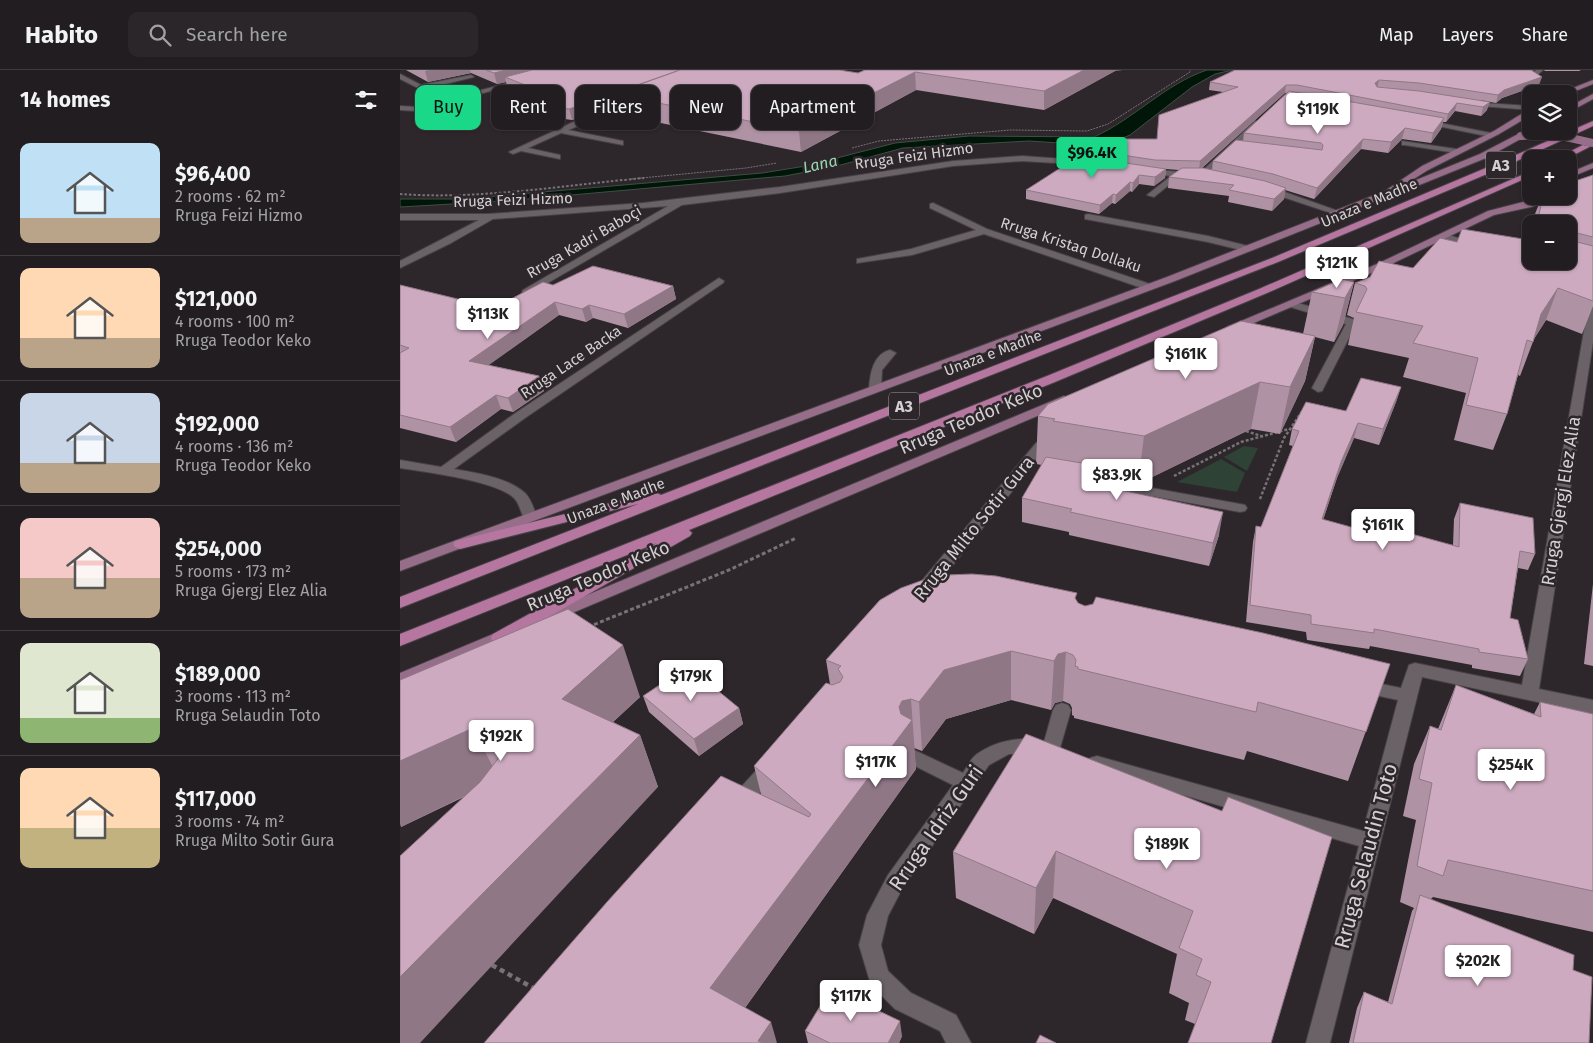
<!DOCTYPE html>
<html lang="en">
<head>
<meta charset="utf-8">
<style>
  body { margin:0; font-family:"Fira Sans",sans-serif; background:#2a2629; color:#f1f3f6; height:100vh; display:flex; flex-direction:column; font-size:19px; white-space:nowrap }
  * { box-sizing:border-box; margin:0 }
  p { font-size:16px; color:#a2a2a5 }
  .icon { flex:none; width:28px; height:28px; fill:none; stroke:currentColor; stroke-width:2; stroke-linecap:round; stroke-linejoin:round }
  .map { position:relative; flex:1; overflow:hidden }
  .drawer { display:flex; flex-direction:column; background:#221d20; width:400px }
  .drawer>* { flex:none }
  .guide { position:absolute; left:15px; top:15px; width:475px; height:45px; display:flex; gap:10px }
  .fabs { position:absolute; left:1122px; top:15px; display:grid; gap:10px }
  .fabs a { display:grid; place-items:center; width:55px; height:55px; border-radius:10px; background:#221d20; box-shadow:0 1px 4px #0004,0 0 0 1px #3f3b3e; font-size:25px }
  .price { position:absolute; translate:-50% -42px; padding:0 11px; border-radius:5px; background:#fff; color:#222; font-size:16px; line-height:32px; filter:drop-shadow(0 1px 2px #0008) }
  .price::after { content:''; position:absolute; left:50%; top:30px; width:15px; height:11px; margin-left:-8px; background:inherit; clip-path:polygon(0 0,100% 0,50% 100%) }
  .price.current { background:#19d988; color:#111 }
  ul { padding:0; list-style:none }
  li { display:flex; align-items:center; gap:15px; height:125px; padding:0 20px }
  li+li { border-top:1px solid #3f3b3e }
  li span { display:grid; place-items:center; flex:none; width:140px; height:100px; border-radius:10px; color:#555 }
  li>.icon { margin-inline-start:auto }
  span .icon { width:60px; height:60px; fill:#fffc; stroke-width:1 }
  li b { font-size:21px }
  h2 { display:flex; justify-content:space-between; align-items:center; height:60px; padding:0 20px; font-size:21px }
  .chip { padding:0 18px; border-radius:10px; background:#221d20; box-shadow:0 1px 4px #0004,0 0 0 1px #3f3b3e; font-size:18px; line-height:45px }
  .chip.current { background:#19d988; color:#111 }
  header { display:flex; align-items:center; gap:30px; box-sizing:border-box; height:70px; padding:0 25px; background:#221d20; border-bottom:1px solid #3f3b3e }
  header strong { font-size:24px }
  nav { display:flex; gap:28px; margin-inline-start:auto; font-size:18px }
  .search { width:350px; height:45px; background:#2a2629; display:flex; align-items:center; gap:12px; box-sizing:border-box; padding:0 18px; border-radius:10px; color:#a2a2a5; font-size:19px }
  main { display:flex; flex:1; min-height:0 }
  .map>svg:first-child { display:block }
</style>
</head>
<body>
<header>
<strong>Habito</strong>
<div class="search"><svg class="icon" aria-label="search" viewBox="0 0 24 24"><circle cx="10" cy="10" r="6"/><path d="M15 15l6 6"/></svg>Search here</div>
<nav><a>Map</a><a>Layers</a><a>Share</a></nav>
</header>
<main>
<section class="drawer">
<h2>14 homes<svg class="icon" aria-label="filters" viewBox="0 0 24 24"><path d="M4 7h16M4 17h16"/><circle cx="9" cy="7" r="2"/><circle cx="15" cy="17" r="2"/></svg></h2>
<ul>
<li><span style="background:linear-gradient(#bfe0f5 75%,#b9a48a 0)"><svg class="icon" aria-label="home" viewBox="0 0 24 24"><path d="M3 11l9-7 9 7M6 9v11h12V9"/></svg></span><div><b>$96,400</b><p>2 rooms · 62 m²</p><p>Rruga Feizi Hizmo</p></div></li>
<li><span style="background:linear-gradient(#ffd9b3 70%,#b9a48a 0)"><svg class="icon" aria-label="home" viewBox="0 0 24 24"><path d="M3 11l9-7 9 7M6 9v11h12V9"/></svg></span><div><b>$121,000</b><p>4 rooms · 100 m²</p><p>Rruga Teodor Keko</p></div></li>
<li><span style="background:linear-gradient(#c9d6e8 70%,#b9a48a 0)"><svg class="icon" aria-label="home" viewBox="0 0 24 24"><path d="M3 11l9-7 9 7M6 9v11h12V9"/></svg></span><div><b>$192,000</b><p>4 rooms · 136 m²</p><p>Rruga Teodor Keko</p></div></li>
<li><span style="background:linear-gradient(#f6c9c9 60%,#b9a48a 0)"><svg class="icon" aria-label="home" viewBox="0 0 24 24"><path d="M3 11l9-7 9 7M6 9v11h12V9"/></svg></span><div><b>$254,000</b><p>5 rooms · 173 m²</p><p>Rruga Gjergj Elez Alia</p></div></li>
<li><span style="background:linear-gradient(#dfe7d0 75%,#8fb573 0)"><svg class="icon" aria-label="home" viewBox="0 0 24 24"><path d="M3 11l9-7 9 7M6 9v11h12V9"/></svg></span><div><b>$189,000</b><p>3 rooms · 113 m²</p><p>Rruga Selaudin Toto</p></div></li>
<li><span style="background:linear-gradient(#ffd9b3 60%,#c2b280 0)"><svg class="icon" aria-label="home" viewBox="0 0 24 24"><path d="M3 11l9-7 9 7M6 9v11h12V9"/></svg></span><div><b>$117,000</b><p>3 rooms · 74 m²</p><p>Rruga Milto Sotir Gura</p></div></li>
</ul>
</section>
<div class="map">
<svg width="1193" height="973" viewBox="0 0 1193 973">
  <rect width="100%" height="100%" fill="#2d272b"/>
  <g fill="#2e4236">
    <polygon points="844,376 858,378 847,401 824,387"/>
    <polygon points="821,389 845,403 837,422 777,412"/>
  </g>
  <path fill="#001609" stroke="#404e45" d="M807 0H889L828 1 815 4 792 17 730 65 715 71 691 75 629 71 503 78 437 96 385 106 104 131 0 137V129H62L362 103 406 96 495 73 569 66 694 67C734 49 765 14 807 0Z"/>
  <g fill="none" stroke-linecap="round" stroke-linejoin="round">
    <g stroke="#474245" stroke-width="2">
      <g id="minor">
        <polygon points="158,0 168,0 17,41 0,40 0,36 17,37"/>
        <polygon points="1136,0 1143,0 1136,6 1132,6 1131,5"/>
        <polygon points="0,4 21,15 71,5 74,7 25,19 18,18 0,9"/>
        <polygon points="232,32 238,33 168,60 223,71 223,75 161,63 128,78 160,85 160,89 121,81 113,84 109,82 182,48"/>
        <polygon points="1068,32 1131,36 1131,40 1066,35 1064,34"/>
        <polygon points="1020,49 1091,63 1095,65 1091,67 1023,53 1020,53"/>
        <polygon points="855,51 862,53 805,107 780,106 754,127 747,125 771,106 747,103 743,101 744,99 794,103 798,105"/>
        <polygon points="1002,71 1056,79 1060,81 1056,83 1005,75 1002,75"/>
        <polygon points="622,86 692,91 696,93 692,95 622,91 553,96 380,123 282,135 127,225 122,222 123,220 268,136 93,149 51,173 0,198 0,191 79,150 0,150 0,144 88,144 243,133 380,117 553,91"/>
        <polygon points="862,116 868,116 941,142 937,145 862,120"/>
        <polygon points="533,133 587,159 753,215 754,217 753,219 745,219 584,164 512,185 457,193 457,189 511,179 576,160 530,138 530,134"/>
        <polygon points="688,144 808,166 848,176 850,178 845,181 808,172 685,149 685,145"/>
        <polygon points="1043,163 1079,175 1081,177 1076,180 1040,168 1038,166"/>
        <path d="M319 208 324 211 323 213 125 348 54 399C76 403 107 407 125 423 131 429 134 439 137 447L135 450H125C121 444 120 435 115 429 99 411 25 402 0 398V390L41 397 117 342Z"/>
        <polygon points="891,231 956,250 957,252 922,321 918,322 912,318 946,254 887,236 886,234 887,232"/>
        <polygon points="1193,235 1193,272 1139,619 1193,630 1193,644 1022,607 930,973 906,973 959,776 697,700 690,698 688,693 690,688 697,686 963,761 998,630 956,621 953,616 956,611 962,610 1001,618 1009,595 1015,593 1122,615 1188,238"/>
        <path d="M490 280 496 283 482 300 481 319 475 323 471 322 469 319C470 304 473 284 490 280Z"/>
        <polygon points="651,364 656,365 657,368 646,379 528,526 522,527 516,526 514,522 516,518 636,373"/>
        <polygon points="702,409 840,434 845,435 847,438 845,441 840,442 697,416 695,413"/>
        <path d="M662 633 668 635 671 640 658 685 651 687 644 685 643 683 609 684 589 695 502 819 488 846 481 875 488 901 511 923 556 945 571 973H546L540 961 495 939 471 915 459 875 467 845 488 805 553 715 507 692 505 687 507 682 514 680 563 703C567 697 571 688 577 684 596 671 622 665 644 672L653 640 656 635Z"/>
        <polygon points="371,690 378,692 380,697 378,702 345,740 338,742 331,740 328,734 331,728 364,692"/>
      </g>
    </g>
    <g stroke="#474245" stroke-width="2">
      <g id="major">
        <polygon points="1193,10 1193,14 1168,24 1158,24"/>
        <polygon points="1193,24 1193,29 1169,42 1169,37"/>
        <polygon points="1128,40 1131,40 1131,45 1099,64 1028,100 1004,115 1080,84 1128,59 1135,61 1086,88 1007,120 1000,118 991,125 775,211 0,501 0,491 767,207 985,121 1022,96 1094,61"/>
        <polygon points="1193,93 1193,98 1169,108 1169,103"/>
        <polygon points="1146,126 1160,126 1131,137 1094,145 983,198 835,261 831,262 826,259 827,257 977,194 1088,141"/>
        <polygon points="664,326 670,330 668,333 0,616 0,603"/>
      </g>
    </g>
    <g stroke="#474245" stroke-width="2">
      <g id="highway">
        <polygon points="1193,51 1193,56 1106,96 878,192 0,538 0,527 238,434 60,479 55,477 53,474 55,471 255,422 261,425 872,188 1100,92"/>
        <polygon points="1193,70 1193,75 1166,89 1155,89"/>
        <polygon points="1131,101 1131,106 867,223 655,312 289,460 292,463 290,466 105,572 99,574 93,572 91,568 93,564 257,473 0,576 0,564 647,306 859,219"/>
      </g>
    </g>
    <g stroke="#777275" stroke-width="1" stroke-dasharray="2 1" stroke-linecap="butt">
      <polyline points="452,78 479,71 610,60 687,61 708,54 790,2 790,0"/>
      <polyline points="231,109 346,98 377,93"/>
    </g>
    <path stroke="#777275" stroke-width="2" stroke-dasharray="2.5 2" stroke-linecap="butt" d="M0 124C78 130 166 115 244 108"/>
    <g stroke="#777275" stroke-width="2.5" stroke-dasharray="3 2" stroke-linecap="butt">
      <polyline points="846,361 861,366"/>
      <polyline points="774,406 841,372 889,359"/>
      <polyline points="860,429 884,368 905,337"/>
    </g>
    <polyline stroke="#777275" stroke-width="3" stroke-dasharray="4 2.5" stroke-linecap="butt" points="188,557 329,500 396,468"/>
    <polyline stroke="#777275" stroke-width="4.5" stroke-dasharray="5 4" stroke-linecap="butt" points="92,895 135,919"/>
    <use href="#minor" fill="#6a6267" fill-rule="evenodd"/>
    <use href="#major" fill="#976e89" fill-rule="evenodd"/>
    <use href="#highway" fill="#b576a0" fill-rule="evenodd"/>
    <g stroke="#474245" stroke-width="8" stroke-linecap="butt">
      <polyline id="major-bridge" points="1121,66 1157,65 1193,73"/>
    </g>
    <use href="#major-bridge" stroke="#976e89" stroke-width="8"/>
  </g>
  <g fill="#b092a5" fill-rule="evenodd">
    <polygon points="6,0 439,0 458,3 465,0 715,1 644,40 516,20 401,82 217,44 215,35 172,50 113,42 109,31 123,24 108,18 106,12 97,14 71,3 28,12"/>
    <path d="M835 0H1134L1132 1 1139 15 1102 28 1096 33 1080 30 1087 40 1081 46 1055 41 1046 52H1043L1041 59 1031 73 1002 69 988 83 961 79 914 129 885 120 884 129 872 141 828 132 829 126 768 118 769 107 779 100 766 99 765 108 754 116 739 114 732 122 730 121 715 134 712 133 699 144 626 129V120L688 88 689 80 757 69 823 22 809 20 810 12ZM885 23H887L844 63 843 71 813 91 812 100 802 98Z"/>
    <polygon points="1144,0 1181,0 1179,1 1145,1"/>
    <polygon points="1193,105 1193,236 1182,264 1146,250 1134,269 1120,306 1118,305 1107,344 1093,380 1054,370 1066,323 1003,307 1009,288 948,275 954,248 947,245 955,213 1013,198 1057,172 1122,169 1124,164 1131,165 1131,162 1131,191 1169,191 1169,154 1133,154 1135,144 1142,126 1169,126"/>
    <polygon points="954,212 943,255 934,272 915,267 905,311 880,364 851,359 738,414 722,411 721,420 819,465 809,496 669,465 669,462 622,452 622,428 642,395 636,394 638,346 903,264 912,222"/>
    <polygon points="0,215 70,232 73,241 94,238 153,215 273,216 276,229 228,258 193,248 186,252 159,245 88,295 139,306 144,321 113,342 101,339 56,372 0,358"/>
    <polygon points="1001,317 996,332 979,375 954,368 937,408 923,450 976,464 1053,475 1054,449 1060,433 1135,484 1128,500 1118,498 1110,548 1128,589 1120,606 1072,598 1072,595 970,576 969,579 907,570 906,562 846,552 853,472 856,456 861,457 893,376 889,375 892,359 946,341"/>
    <polygon points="1193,514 1193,596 1184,594"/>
    <polygon points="677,531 678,533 685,536 990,594 948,711 847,681 844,690 674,648 674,646 672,645 672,638 670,634 663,631 655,633 651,640 611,630 546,649 522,681 514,678 516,699 345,938 84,973 361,724 354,696 430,614 426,590"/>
    <polygon points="0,610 240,627 213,652 240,665 258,717 66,726 1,757"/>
    <polygon points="1056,615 1134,644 1140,632 1193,644 1193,862 1033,827 1031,829 1173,900 1189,973 949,973 957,938 964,922 988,932 1012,841 1014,838 1000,832 1016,750 1003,746 1014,694 1030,656 1038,659"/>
    <polygon points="243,626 339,638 343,654 299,686 249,642"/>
    <polygon points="822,741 932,767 795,954 785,950 789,933 769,923 777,884 653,828 634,864 556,828 553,782"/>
    <polygon points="405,961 502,966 499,973 408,973"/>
  </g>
  <g fill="#907786">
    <polygon points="29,0 70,0 71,3 28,12 25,1"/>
    <polygon points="106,0 151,0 105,7 106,12 97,14 94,3"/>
    <polygon points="684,0 723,0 715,1 644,40 644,21"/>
    <polygon points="515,2 516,20 401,82 399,61"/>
    <polygon points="1142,7 1139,15 1102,28 1096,33 1098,25 1104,20"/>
    <polygon points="979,10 977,18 975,13"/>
    <polygon points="886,15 885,23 799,100 800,91"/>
    <polygon points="213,24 215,35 172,50 169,39"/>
    <polygon points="1090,32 1087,40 1081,46 1083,37"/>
    <polygon points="1057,33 1055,41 1046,52 1048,44"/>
    <polygon points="1044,48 1041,59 1031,73 1033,63"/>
    <polygon points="1005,58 1002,69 988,83 991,72"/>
    <polygon points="963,69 961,79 914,129 917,118"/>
    <polygon points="766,99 765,108 754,116 755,107"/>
    <polygon points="739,105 739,114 732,122 733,113"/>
    <polygon points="730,112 730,121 715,134 716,125"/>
    <polygon points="886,118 884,129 872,141 874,129"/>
    <polygon points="713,124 712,133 699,144 700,135"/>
    <polygon points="954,212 943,255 934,272 945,228"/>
    <polygon points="273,216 276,229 228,258 224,244"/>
    <polygon points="1158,218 1146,250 1132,272 1141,244"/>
    <polygon points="70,232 74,246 66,238"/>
    <polygon points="155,232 159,245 75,305 69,291"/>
    <polygon points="189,235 193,248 186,252 182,239"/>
    <polygon points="915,266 905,311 880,364 890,317"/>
    <polygon points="139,306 144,321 113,342 108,328"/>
    <polygon points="860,312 851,359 738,414 744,366"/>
    <polygon points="1001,317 996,332 979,375 983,359"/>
    <polygon points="96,325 101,339 56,372 50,357"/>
    <polygon points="958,353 954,368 937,408 918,465 922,449 941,392"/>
    <polygon points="723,400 721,423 693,414"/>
    <polygon points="823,442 819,465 809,496 813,473"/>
    <polygon points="223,575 240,627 183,680 162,629"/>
    <polygon points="611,581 611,630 546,649 522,681 519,632 544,600"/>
    <polygon points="666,582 663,631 655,633 651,640 654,591 658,584"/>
    <polygon points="511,629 516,699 327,963 310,918 502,631"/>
    <polygon points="339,638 343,654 299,686 294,669"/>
    <polygon points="73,658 99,709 1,757 0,754 0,691"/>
    <polygon points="240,665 258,717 20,973 0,973 0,907"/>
    <polygon points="656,781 653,828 634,864 636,818"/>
    <polygon points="500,951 502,966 499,973 488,973"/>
    <polygon points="371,952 377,973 359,973 358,971"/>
  </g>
  <g fill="#cdaac0" stroke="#907786">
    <polygon points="86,0 106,0 94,3"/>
    <polygon points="132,0 280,0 169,39 109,31 135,19 105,7"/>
    <polygon points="280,0 439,0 458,3 465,0 684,0 644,21 515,2 399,61 213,24"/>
    <polygon points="835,0 1131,0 1142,7 1104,20 1098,25 1019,13 979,10 975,13 977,17 1019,21 1090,32 1083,37 1057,33 1048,44 897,15 886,15 800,91 755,90 689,80 705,69 757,69 759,45 838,17 810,12"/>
    <polygon points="889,21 1044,48 1033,63 1005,58 991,72 963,69 917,118 873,104 813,91 836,70 922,80 923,75 921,73 844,63"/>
    <polygon points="679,86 766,99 755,107 739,105 733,113 730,112 716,125 713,124 700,135 626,120"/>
    <polygon points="782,98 803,98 865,111 886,118 874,129 829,120 834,115 769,107"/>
    <polygon points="1193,105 1193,167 1169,161 1169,154 1137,154 1143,126 1169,126 1169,113"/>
    <polygon points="1062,159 1123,169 1124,164 1131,165 1131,191 1169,191 1169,170 1193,176 1193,231 1158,218 1141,244 1133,272 1127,270 1107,344 1066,335 1078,288 1013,273 1023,256 956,242 967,219 965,216 955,213 970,207 979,191 1013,198 1040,168 1057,172"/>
    <polygon points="193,196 273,216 224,244 189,235 182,239 155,232 69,291 139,306 108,328 96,325 50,357 0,345 0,283 9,278 0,275 0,215 70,232 66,238 73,241 84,236 94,238 143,212 153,215"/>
    <polygon points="942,209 954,212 945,228 912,222"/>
    <polygon points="841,251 915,266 890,317 860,312 744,366 653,351 655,349 638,346 648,334"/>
    <polygon points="961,308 1001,317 983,359 958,353 941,392 922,449 976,464 979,455 1059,477 1060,433 1133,448 1135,484 1120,481 1110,548 1118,550 1128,589 1079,582 1079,579 974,559 974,563 911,554 911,545 850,535 856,456 861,457 899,361 892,359 906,332 946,341"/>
    <polygon points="646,387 723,400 693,414 823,442 813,473 670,442 672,439 622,428"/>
    <polygon points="572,504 596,506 677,523 675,528 678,533 685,536 693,534 696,527 863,563 990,594 966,662 858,632 856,642 678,599 678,597 675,596 676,590 673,585 666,582 658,584 654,591 611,581 544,600 519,632 511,629 502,631 499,637 501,644 512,650 310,918 371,952 358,971 363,973 84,973 207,832 321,706 409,747 411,744 354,696 426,613 432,615 440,612 443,607 438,599 441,596 426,590 480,530 501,518 526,509 547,505"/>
    <polygon points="168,539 223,575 162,629 240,665 0,907 0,786 80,712 104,681 73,658 0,691 0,610"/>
    <polygon points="288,596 339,638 294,669 243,626"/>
    <polygon points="1056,615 1141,647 1140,632 1193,644 1193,821 1048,790 1043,806 1017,796 1032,713 1019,709 1030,656 1041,660"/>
    <polygon points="626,664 822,741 828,727 932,767 871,973 788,973 811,912 796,905 802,889 779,878 793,841 656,781 636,818 553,782"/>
    <polygon points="1020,825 1174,885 1173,900 1192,907 1189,973 953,973 964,922 992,934"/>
    <polygon points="431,918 500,951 488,973 430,973 405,961"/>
    <polygon points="640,965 656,973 636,973"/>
  </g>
  <g text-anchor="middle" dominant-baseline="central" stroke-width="5" stroke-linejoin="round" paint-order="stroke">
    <g font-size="15" fill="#d4d0d2" stroke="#2d272b">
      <text transform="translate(514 86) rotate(-8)">Rruga Feizi Hizmo</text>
      <text transform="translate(113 130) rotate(-2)">Rruga Feizi Hizmo</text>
      <text transform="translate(969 133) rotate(-23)">Unaza e Madhe</text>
      <text transform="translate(184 172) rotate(-30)">Rruga Kadri Baboçi</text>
      <text transform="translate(671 175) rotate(18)">Rruga Kristaq Dollaku</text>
      <text transform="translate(593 283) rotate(-21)">Unaza e Madhe</text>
      <text transform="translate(171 292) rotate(-34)">Rruga Lace Backa</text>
      <text transform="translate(216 431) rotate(-21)">Unaza e Madhe</text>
    </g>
    <g font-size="16" font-style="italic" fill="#99d5b0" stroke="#2d272b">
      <text transform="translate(420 94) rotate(-13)">Lana</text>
    </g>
    <g fill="#2d272b" stroke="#a29da0" stroke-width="1">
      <rect x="1086" y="81.5" width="30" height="27" rx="4"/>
      <rect x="489" y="322.5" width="30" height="27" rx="4"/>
    </g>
    <g font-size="16" font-weight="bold" fill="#d4d0d2">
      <text x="1101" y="95">A3</text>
      <text x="504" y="336">A3</text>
    </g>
    <g font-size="18" fill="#d4d0d2" stroke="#2d272b">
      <text transform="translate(571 349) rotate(-23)">Rruga Teodor Keko</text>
      <text transform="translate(1161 431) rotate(-81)">Rruga Gjergj Elez Alia</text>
      <text transform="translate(574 458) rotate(-51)">Rruga Milto Sotir Gura</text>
      <text transform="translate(198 506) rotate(-23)">Rruga Teodor Keko</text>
    </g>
    <g font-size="21" fill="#d4d0d2" stroke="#2d272b">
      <text transform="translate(536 758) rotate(-55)">Rruga Idriz Guri</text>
      <text transform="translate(966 786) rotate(-75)">Rruga Selaudin Toto</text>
    </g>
  </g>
</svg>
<div class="fabs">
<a><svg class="icon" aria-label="layers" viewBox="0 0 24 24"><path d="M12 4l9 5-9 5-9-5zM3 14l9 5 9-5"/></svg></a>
<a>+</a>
<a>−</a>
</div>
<b class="price" style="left:918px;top:65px">$119K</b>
<b class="price current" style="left:692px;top:109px">$96.4K</b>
<b class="price" style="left:937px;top:219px">$121K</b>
<b class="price" style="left:88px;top:270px">$113K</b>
<b class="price" style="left:786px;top:310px">$161K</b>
<b class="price" style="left:717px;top:431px">$83.9K</b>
<b class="price" style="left:983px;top:481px">$161K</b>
<b class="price" style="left:291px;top:632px">$179K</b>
<b class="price" style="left:101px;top:692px">$192K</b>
<b class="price" style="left:476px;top:718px">$117K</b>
<b class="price" style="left:1111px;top:721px">$254K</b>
<b class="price" style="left:767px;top:800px">$189K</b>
<b class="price" style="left:1078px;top:917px">$202K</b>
<b class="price" style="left:451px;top:952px">$117K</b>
<div class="guide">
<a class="chip current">Buy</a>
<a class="chip">Rent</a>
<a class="chip">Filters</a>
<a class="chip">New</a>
<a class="chip">Apartment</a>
</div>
</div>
</main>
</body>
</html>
